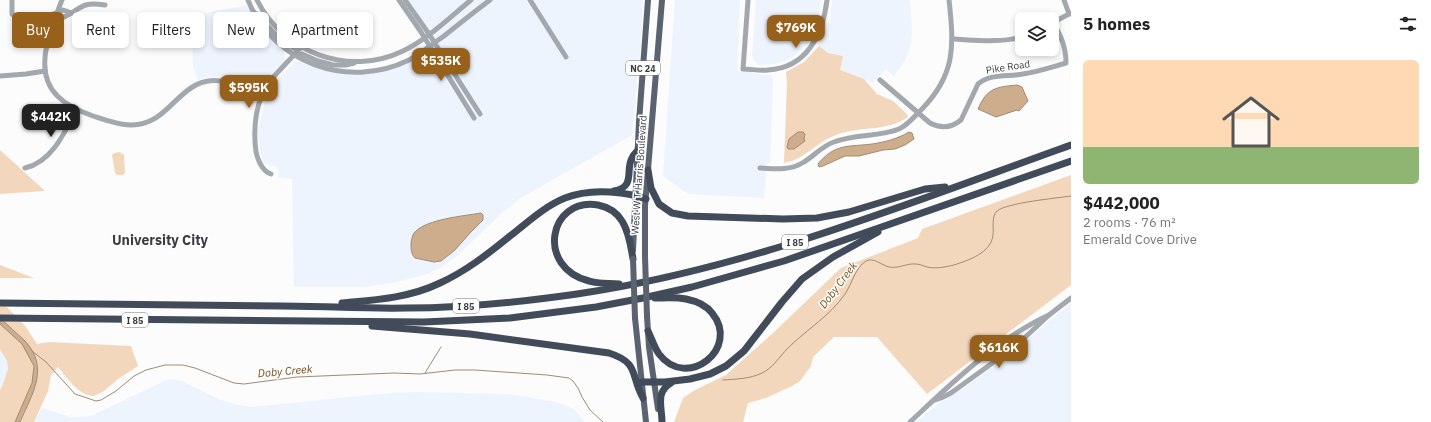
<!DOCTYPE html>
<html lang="en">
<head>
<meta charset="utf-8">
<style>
  body { margin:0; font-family:"IBM Plex Sans",sans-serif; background:#f6f6f6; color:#222; height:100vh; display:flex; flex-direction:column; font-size:15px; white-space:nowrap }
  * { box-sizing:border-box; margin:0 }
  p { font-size:13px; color:#767676 }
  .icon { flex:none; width:22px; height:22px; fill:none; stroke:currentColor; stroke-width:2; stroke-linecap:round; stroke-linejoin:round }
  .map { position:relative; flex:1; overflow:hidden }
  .sheet { display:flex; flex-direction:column; background:#fff; width:360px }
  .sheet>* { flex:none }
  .banner { position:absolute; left:12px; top:12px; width:380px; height:36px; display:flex; gap:8px }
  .buttons { position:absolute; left:1015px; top:12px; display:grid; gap:8px }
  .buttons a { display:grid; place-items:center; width:44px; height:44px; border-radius:6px; background:#fff; box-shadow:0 2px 6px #0003; font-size:20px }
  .price { position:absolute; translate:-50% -34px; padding:0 9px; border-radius:8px; background:#98611b; color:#fff; font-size:13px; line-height:26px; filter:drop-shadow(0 1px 2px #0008) }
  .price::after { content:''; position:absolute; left:50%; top:24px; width:12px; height:9px; margin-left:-6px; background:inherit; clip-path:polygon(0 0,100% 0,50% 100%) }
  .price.active { background:#222; color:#fff }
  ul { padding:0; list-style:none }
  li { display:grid; align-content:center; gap:8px; height:212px; padding:0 12px }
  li+li { border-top:1px solid #e0e0e0 }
  li span { display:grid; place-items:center; height:124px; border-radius:6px; color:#555 }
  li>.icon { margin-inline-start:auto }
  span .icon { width:72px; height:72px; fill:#fffc; stroke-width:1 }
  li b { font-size:17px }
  h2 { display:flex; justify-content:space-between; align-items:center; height:48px; padding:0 12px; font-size:17px }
  .chip { padding:0 14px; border-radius:6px; background:#fff; box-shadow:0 2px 6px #0003; font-size:14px; line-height:36px }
  .chip.active { background:#98611b; color:#fff }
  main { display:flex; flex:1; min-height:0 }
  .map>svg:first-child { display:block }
</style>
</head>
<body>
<main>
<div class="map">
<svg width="1071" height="422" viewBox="0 0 1071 422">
  <rect width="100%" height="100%" fill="#fbfcfb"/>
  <g fill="#edf4fe">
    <polygon points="408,0 643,0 640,53 632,135 519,199 502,213 458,255 440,268 424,275 393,283 364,287 294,287 292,179 278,177 279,172 276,166 263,163 259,145 258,129 266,96 274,83 295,62 300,62 323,70 338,73 351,74 372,73 387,70 437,43"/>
    <polygon points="675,0 740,0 737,71 751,72 756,74 772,75 773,81 770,163 767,163 764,198 688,194 663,176"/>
    <polygon points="756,0 821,0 817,28 809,42 798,53 785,61 774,64 759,65 752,58"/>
    <polygon points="832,0 910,0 912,34 911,44 906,59 894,76 886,69 873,83 839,70 842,56 828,53 819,46 825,36 830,20"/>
    <polygon points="248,5 261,28 284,52 285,61 261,88 257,88 234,78 223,76 208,77 198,80 193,67 192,38 202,37 205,13"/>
    <polygon points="1071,303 1071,422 916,422 940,403 969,384 1011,353"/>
    <polygon points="0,349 7,361 8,369 3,384 0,390"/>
    <polygon points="169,379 181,381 221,400 238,405 251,407 389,393 417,392 508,394 556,402 567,406 574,409 585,422 34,422 42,408 71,417 86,417 93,415"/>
  </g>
  <g fill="#f2d7bc">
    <path d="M819 46 828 53 843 56 840 70 864 79 877 94 893 101 906 113 908 117C886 132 859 126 836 135 816 142 806 159 784 163L787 84 786 72 804 62Z"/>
    <polygon points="0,150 45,191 0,194"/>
    <polygon points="120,152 122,154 124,154 125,173 123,175 117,175 115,173 112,155 114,153"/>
    <polygon points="1071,175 1071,285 927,394 877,337 834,337 813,357 811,366 800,381 792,386 766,398 748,403 743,422 674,422 683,398 695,390 726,375 773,333 841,268 918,238 922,229"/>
    <polygon points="0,265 34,278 0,278"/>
    <path d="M0 300 26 327 37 344 49 342 131 346 138 366 118 379 104 391 94 396C77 395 68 378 58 367L51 375 48 391 34 422H0V390L3 384 8 369 7 361 0 349Z"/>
  </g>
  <g fill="#cead8c" stroke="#a18b76">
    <path d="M1017 85 1022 87 1028 101 1019 111 1017 110 996 117 978 109C987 88 996 87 1017 85Z"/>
    <polygon points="798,132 803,132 805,134 804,139 805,141 794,149 788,149 787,147 789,139"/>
    <path d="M909 132 912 133 914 139 905 145 895 149 883 150 859 156H845L823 166 819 167 818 164C835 143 849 147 872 144 885 142 897 139 909 132Z"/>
    <path d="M481 213 483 215V220L470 233 455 250 441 261 434 262 415 258C411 254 411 249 411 243 412 239 412 235 415 232 427 219 464 216 481 213Z"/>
    <path d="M0 318C8 326 17 333 25 341 50 368 32 394 20 422H15L32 383 34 366 22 344 0 324Z"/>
  </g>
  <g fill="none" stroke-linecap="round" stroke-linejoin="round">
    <g stroke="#a18b76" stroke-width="1">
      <polyline points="32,351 46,362 75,394 96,401 101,400 116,391 134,376 146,370 165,365 183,365 195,368 234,383 244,384 297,377 394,373 420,374 455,370 475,370 547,375 569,378 573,381 578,388 582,397 590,410 603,422"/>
      <polyline points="425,373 441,347"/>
      <path d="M723 380C736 379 750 379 762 373 773 368 779 357 788 348 806 330 830 316 845 294 852 284 855 268 866 261 874 257 881 265 889 267 899 269 906 263 916 264 920 264 923 266 927 267 936 269 945 267 954 265 969 260 991 253 993 235 994 228 991 217 997 211 1006 203 1057 198 1071 196"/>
    </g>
    <g stroke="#a3a8af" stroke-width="5">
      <path d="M12 0V14L15 17C32 18 48 18 63 10L72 13 64 17 57 14"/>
      <path d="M62 0C57 11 54 23 51 35 48 42 45 50 45 58 42 92 65 106 93 116 105 120 118 125 131 125 176 125 178 68 232 83"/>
      <path d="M248 0C273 63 348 90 409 60 421 54 432 44 444 36 459 24 474 12 490 0"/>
      <path d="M257 0C283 53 349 77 403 51 428 39 450 17 471 0"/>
      <polyline points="399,0 421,32 474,118"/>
      <polyline points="405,0 429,34 480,114"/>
      <polyline points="530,0 566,57"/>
      <path d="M748 0 743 69C751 69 759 71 768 70 807 68 823 34 827 0"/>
      <polyline points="1064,0 1069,14"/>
      <path d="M72 13C85 3 90 3 105 5"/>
      <path d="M257 14C268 26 280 42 296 49L301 48"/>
      <polyline points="1052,23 1071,13"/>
      <path d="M953 39C975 40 1000 43 1022 37"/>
      <polyline points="295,55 302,54 318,61 333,65 346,65 354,63"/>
      <polyline points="0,76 26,74 45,71"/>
      <path d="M880 80 930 123C941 129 951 128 961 120L978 84C991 73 1007 77 1023 74 1037 72 1052 67 1066 63 1066 47 1061 36 1053 22"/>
      <polyline points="261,99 238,88 232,83 240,82 264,93"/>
      <path d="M25 168C52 162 65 132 76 110"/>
      <path d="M760 168C775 169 790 171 804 162 814 156 822 146 834 142 854 134 880 137 899 129 908 125 915 116 922 109 956 74 954 45 949 0"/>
      <path d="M271 174C262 171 258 160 256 152 253 129 255 101 270 81 280 69 291 59 301 47"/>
      <polyline points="935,400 941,398 951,393 991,364 1020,342 1049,315 1071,298"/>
      <path d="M910 422C952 383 997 339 1049 315"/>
    </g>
    <g stroke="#5b6370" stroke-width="6">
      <polyline points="633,250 639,122 648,0"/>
      <polyline points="645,257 645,206 662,0"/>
      <polyline points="647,316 649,347 658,409"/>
      <polyline points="635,318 646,422"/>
    </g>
    <g stroke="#424b5a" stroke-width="7">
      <polyline points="648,170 651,188 659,204 672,213 688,216 783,219 817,218 849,212 925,189 945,187"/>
      <path d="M614 191C636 187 625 170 632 158 633 155 636 153 638 150"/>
      <path d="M619 284C609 283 598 284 589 281 536 268 548 197 598 205 608 207 617 213 622 221 629 232 631 247 633 259"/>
      <path d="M0 303C93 304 187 305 281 306 323 306 365 309 407 308 464 308 521 302 577 294 748 269 909 203 1071 145"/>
      <path d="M342 303C375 300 409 298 440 283 466 271 488 254 510 236 528 222 545 206 565 198 580 192 595 191 610 192 623 193 634 194 646 199"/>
      <polyline points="0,318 424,322 510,318 596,307 643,298 692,287 784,261 1071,161"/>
      <path d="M372 326 470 334 609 353C640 363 630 375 643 398"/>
      <path d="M648 331C652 339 654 347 659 354 687 391 741 348 712 313 706 305 696 301 686 299 676 297 665 298 655 298"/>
      <polyline points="642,382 665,382 690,379 710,374 726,366 744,351 782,302 802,279 833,257 878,232"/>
      <path d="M662 422C662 407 655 392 671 383"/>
    </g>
    <g stroke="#5b6370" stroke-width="6">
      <polyline points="645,257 647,316"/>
      <polyline points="633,259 635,318"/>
    </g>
  </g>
  <g text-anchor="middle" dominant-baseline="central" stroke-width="3" stroke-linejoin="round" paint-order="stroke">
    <g fill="#fff" stroke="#74767b" stroke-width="1">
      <rect x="626" y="61" width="34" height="14" rx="3"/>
      <rect x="782" y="235" width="26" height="14" rx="3"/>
      <rect x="453" y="299" width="26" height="14" rx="3"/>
      <rect x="122" y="313" width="26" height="14" rx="3"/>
    </g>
    <g font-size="9" font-weight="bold" fill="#383c43">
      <text x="643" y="68">NC 24</text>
      <text x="795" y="242">I 85</text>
      <text x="466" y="306">I 85</text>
      <text x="135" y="320">I 85</text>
    </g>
    <g font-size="10" fill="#383c43" stroke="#fff">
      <text transform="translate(1008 67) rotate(-9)">Pike Road</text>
      <text transform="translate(639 175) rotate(-86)">West W T Harris Boulevard</text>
    </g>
    <g font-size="11" font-style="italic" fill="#774b14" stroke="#fff">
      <text transform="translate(838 285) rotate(-53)">Doby Creek</text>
      <text transform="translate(285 371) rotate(-5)">Doby Creek</text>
    </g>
    <g font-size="14" font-weight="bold" fill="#383c43" stroke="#fff">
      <text x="160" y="240">University City</text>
    </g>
  </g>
</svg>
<div class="buttons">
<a><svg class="icon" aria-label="layers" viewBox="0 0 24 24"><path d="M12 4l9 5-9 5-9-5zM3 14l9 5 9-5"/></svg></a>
</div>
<b class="price" style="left:796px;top:49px">$769K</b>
<b class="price" style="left:441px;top:82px">$535K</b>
<b class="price" style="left:249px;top:109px">$595K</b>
<b class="price active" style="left:51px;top:138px">$442K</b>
<b class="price" style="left:999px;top:369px">$616K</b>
<div class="banner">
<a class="chip active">Buy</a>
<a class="chip">Rent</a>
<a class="chip">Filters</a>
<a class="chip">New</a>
<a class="chip">Apartment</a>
</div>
</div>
<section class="sheet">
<h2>5 homes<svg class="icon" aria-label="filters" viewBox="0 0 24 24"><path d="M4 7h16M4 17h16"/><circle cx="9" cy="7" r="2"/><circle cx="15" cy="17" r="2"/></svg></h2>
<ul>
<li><span style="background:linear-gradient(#ffd9b3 70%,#8fb573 0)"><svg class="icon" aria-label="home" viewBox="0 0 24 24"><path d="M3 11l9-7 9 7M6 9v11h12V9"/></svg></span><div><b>$442,000</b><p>2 rooms · 76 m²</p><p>Emerald Cove Drive</p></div></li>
</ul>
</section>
</main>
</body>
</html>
